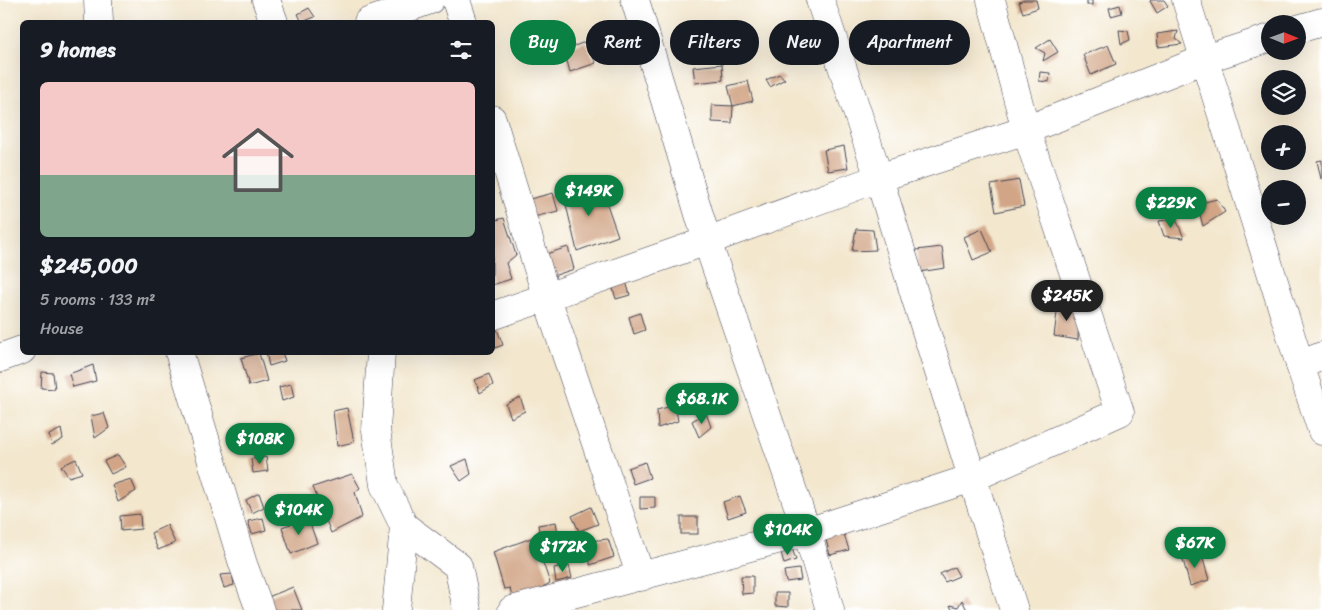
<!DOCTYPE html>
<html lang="en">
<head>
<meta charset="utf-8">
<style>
  body { margin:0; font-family:Sriracha,sans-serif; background:#20242c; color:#f1f3f6; height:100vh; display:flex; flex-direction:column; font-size:19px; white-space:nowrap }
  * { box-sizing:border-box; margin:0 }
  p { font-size:16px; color:#9ea1a6 }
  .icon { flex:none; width:28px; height:28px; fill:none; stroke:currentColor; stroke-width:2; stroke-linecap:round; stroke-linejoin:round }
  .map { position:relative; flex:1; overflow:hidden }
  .drawer { position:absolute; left:20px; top:20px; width:475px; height:335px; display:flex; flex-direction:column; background:#171b24; border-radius:8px; box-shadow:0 5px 20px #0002 }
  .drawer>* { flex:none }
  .top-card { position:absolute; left:510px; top:20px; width:475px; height:45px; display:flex; gap:10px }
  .needle { width:32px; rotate:91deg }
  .buttons { position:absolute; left:1261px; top:15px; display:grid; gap:10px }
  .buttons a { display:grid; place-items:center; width:45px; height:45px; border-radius:50%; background:#171b24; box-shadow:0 5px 20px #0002; font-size:25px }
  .price { position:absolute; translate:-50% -42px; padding:0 11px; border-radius:18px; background:#0b8043; color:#fff; font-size:16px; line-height:32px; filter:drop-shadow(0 1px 2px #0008) }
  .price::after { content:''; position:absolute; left:50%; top:30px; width:15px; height:11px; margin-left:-8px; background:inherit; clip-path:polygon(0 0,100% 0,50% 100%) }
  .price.active { background:#222; color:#fff }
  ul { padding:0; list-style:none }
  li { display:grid; align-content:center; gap:10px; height:265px; padding:0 20px }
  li+li { border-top:1px solid #363941 }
  li span { display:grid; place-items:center; height:155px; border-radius:8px; color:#555 }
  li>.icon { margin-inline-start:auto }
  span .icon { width:90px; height:90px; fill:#fffc; stroke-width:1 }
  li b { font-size:21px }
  h2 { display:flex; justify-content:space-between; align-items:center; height:60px; padding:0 20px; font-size:21px }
  .tag { padding:0 18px; border-radius:22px; background:#171b24; box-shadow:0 5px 20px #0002; font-size:18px; line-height:45px }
  .tag.active { background:#0b8043; color:#fff }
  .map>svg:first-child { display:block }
</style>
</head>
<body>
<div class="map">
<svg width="1322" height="610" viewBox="0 0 1322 610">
  <rect width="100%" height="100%" fill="#fff"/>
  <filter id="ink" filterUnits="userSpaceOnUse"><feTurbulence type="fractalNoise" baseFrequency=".02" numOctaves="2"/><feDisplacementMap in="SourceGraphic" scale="10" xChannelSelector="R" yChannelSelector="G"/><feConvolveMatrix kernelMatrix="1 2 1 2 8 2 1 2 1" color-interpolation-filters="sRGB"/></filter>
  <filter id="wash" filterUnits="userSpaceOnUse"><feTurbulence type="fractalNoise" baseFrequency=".0096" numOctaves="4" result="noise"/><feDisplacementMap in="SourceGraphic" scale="20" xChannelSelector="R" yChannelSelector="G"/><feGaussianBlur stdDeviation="1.12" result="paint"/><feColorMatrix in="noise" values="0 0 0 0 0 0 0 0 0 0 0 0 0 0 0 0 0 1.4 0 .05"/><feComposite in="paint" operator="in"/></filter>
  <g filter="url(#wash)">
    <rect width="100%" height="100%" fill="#f3e7ce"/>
    <g id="blocks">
      <g fill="#d1a586">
        <polygon points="1024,0 1036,0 1038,8 1023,13 1019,2"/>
        <rect x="1087" y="0" width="5" height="5"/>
        <polygon points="1151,0 1164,0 1168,6 1157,13 1150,1"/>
        <polygon points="1120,5 1122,13 1111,16 1109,8"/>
        <polygon points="309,8 315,17 302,22 298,14"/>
        <polygon points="550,25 556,44 542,49 537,33"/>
        <polygon points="1119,30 1128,31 1130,40 1121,44"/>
        <polygon points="1178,31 1176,39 1182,44 1158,47 1157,34"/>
        <polygon points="1050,39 1058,52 1043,61 1045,53 1036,48"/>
        <polygon points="585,42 596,63 570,72 564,50"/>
        <polygon points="1108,45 1116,64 1091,75 1083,55"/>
        <polygon points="722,64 723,80 695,83 693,67"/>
        <polygon points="1040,72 1050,73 1049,82 1039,81"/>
        <polygon points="779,74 785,79 770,87 766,80"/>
        <polygon points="748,81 753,101 733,106 728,86"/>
        <polygon points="712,105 733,106 732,123 712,122"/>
        <polygon points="844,146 848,168 828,171 824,150"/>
        <polygon points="1322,160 1322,179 1321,179 1317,161"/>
        <polygon points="1019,180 1024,206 996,212 991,185"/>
        <polygon points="600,184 618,236 577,251 563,192"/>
        <polygon points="553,193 558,211 534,217 530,199"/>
        <polygon points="1217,199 1225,212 1203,226 1197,204"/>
        <polygon points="504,218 516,255 506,263 511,279 492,285 492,221"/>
        <polygon points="1176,219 1184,238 1164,236 1159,221"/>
        <polygon points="856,229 873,230 876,250 852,251"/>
        <polygon points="982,229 992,252 973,260 964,237"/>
        <polygon points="568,247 574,269 550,277 543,255"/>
        <polygon points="942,247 945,268 919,272 916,250"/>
        <polygon points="625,278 630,295 616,299 611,282"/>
        <polygon points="1058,305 1079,306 1078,340 1054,336"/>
        <polygon points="640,313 645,330 634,334 629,317"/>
        <polygon points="497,329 503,345 492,349 492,331"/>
        <polygon points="266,352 282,352 285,361 269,366"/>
        <polygon points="259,353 267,381 249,386 241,358"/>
        <polygon points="93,365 96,381 73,387 69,374"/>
        <polygon points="42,372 53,373 55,389 41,388"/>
        <polygon points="489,374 493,385 480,393 475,380"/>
        <polygon points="291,384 294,397 282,401 279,387"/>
        <polygon points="520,397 525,411 511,418 506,404"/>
        <polygon points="675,405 678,421 658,428 657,410"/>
        <polygon points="347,408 354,442 337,446 333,411"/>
        <polygon points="104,413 109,428 95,438 91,416"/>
        <polygon points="706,413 711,427 699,437 692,421"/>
        <polygon points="61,429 63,439 52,445 49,435"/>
        <polygon points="118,455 126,467 111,474 104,461"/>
        <polygon points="266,457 268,471 253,473 251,459"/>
        <polygon points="76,459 82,473 69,477 61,466"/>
        <polygon points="467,459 471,474 461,481 451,466"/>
        <polygon points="645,462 650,478 633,484 628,468"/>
        <polygon points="352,474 360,488 355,492 362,517 331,533 313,487"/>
        <polygon points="131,479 136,491 118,502 112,485"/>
        <polygon points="259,493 264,507 252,513 246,500"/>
        <polygon points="740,496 746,512 728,518 723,502"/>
        <polygon points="640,497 655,497 655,508 640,509"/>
        <polygon points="591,507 598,524 579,531 572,516"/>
        <polygon points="140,514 141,529 121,531 120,516"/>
        <rect x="681" y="517" width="17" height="17"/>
        <polygon points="263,518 266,530 252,534 248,521"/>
        <polygon points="308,518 317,543 291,554 282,527"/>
        <polygon points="556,522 558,533 540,536 538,525"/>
        <polygon points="167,525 175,543 158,550 151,533"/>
        <polygon points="843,531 849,550 830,555 825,536"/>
        <polygon points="534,537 550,583 513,604 510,588 504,589 493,552"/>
        <polygon points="608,539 614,557 590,565 589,541"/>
        <polygon points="792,548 796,560 784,564 781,552"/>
        <polygon points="1201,552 1209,580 1190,586 1182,556"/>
        <polygon points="569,565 572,578 556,582 554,568"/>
        <polygon points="954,567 959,576 945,582 940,574"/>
        <polygon points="799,569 801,580 786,582 784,571"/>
        <polygon points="232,574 234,585 224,588 220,575"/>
        <polygon points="741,576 753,576 753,593 742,594"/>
        <polygon points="293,587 302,610 267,610 263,599"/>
        <polygon points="775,593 788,593 788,607 775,606"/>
        <polygon points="962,600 967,610 952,610 950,605 958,607"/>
      </g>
    </g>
  </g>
  <g filter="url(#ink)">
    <use href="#blocks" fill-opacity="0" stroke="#414051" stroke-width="1"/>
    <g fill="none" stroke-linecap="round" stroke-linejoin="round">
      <g stroke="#414051" stroke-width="29">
        <g id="minor">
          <polyline points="98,0 99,22"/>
          <polyline points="266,0 274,22"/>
          <polyline points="456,0 463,22"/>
          <polyline points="635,0 707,241 807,532 830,610"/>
          <polyline points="820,0 879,178 914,293 1014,610"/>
          <polyline points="1186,0 1300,365 1322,431"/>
          <polyline points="368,22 430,0"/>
          <polyline points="1298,29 1322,22"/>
          <polyline points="492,119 547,298 641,577"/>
          <polyline points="492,316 707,241 879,178 1026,130 1205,59 1270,38"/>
          <polyline points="179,352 243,564 260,610"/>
          <polyline points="381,352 376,430 384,485 404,526 396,610"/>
          <polyline points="0,358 22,350"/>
          <polyline points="1300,365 1322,356"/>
          <polyline points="404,526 458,566 467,610"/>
          <polyline points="512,610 807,532 972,478 1120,412 1026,130 991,0"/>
        </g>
      </g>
      <use href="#minor" stroke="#fff" stroke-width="28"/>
    </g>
  </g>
</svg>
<div class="buttons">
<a><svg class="needle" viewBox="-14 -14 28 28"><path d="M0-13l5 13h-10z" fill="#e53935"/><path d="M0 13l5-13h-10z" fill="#9ea1a6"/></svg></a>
<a><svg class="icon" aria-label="layers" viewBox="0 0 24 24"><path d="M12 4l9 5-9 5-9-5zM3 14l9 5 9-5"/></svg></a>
<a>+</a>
<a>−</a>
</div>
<b class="price" style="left:589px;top:217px">$149K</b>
<b class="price" style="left:1171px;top:229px">$229K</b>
<b class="price active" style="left:1067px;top:322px">$245K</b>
<b class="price" style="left:702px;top:425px">$68.1K</b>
<b class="price" style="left:260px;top:465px">$108K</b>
<b class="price" style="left:299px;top:536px">$104K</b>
<b class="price" style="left:788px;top:556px">$104K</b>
<b class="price" style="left:1195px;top:569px">$67K</b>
<b class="price" style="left:563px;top:573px">$172K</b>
<div class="top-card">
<a class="tag active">Buy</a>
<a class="tag">Rent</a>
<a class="tag">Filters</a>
<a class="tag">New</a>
<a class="tag">Apartment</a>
</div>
<section class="drawer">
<h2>9 homes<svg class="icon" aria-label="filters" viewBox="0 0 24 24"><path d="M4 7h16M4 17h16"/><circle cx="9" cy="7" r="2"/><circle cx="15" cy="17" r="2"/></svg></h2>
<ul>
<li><span style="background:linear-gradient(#f6c9c9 60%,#7fa58c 0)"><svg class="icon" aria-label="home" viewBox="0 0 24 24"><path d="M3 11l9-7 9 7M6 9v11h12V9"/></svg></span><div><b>$245,000</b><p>5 rooms · 133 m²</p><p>House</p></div></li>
</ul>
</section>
</div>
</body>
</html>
